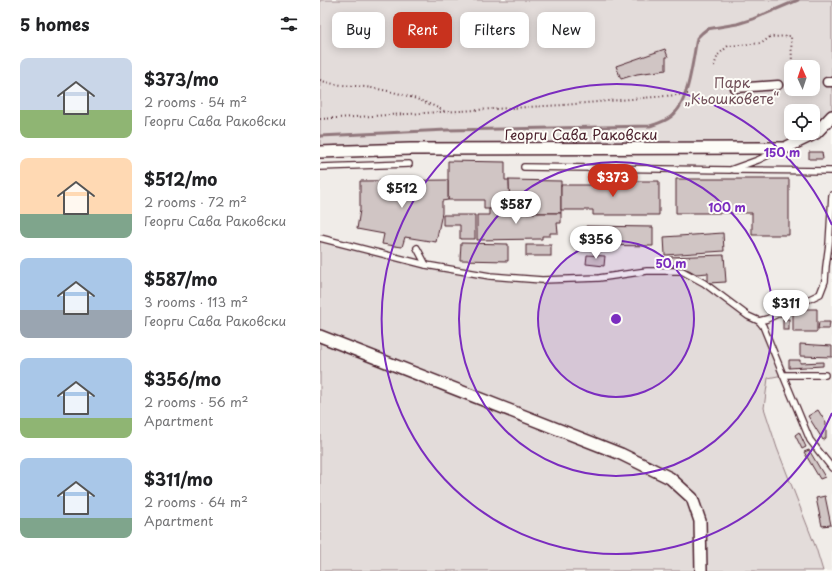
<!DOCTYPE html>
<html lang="en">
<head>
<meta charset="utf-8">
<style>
  body { margin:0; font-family:"Playpen Sans",sans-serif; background:#f2f2f2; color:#202124; height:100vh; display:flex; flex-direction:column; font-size:15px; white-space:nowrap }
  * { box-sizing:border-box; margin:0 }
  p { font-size:13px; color:#757577 }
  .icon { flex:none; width:22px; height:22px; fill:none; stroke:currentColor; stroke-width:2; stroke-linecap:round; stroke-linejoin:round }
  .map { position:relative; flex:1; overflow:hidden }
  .side { display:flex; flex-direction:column; background:#fff; width:320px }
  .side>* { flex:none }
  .guide { position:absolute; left:12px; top:12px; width:380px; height:36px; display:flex; gap:8px }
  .needle { width:26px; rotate:357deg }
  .buttons { position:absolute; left:464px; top:60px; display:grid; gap:8px }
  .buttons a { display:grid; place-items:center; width:36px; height:36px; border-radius:8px; background:#fff; box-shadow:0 2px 10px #0003; font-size:20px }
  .price { position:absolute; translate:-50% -34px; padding:0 9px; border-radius:14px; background:#fff; color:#222; font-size:13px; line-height:26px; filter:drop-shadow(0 1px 2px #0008) }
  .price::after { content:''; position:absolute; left:50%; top:24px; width:12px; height:9px; margin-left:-6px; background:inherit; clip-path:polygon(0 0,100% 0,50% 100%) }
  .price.current { background:#c8321e; color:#fff }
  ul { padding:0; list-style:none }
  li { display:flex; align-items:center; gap:12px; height:100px; padding:0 20px }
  li span { display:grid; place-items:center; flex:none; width:112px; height:80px; border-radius:8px; color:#555 }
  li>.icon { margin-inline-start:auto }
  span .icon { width:48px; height:48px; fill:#fffc; stroke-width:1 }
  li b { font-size:17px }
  h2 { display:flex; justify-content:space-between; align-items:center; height:48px; padding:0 20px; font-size:17px }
  .pill { padding:0 14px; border-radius:8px; background:#fff; box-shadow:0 2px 10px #0003; font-size:14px; line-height:36px }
  .pill.current { background:#c8321e; color:#fff }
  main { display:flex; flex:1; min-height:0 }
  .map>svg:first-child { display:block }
</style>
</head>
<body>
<main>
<section class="side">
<h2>5 homes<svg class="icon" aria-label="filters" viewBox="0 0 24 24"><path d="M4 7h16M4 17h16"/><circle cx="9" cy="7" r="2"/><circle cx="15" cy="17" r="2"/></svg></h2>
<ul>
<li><span style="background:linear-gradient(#c9d6e8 65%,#8fb573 0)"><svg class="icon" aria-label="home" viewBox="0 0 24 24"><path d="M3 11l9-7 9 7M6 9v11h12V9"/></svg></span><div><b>$373/mo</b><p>2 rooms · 54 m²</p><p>Георги Сава Раковски</p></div></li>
<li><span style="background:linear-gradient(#ffd9b3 70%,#7fa58c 0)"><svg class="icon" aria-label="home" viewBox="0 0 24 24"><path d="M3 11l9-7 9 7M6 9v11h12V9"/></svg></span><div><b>$512/mo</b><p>2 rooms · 72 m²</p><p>Георги Сава Раковски</p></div></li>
<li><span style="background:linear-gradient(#a9c7e8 65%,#9aa5b1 0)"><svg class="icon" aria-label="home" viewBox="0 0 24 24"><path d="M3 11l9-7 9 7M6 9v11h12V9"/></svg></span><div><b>$587/mo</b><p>3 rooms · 113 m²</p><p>Георги Сава Раковски</p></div></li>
<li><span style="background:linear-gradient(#a9c7e8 75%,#8fb573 0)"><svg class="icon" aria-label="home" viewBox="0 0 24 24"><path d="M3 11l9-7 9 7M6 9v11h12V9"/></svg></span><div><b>$356/mo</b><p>2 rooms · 56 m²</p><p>Apartment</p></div></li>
<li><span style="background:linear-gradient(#a9c7e8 75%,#7fa58c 0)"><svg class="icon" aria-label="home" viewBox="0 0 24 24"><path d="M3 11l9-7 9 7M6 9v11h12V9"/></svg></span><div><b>$311/mo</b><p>2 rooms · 64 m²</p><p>Apartment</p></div></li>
</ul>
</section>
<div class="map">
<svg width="512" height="571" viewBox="0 0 512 571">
  <rect width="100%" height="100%" fill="#fdfcf7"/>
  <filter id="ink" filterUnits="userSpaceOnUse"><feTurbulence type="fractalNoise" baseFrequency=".025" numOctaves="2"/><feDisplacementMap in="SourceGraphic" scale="8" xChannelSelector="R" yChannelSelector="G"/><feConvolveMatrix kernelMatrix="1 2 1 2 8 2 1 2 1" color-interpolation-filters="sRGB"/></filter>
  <g filter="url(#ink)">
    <polygon fill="#f0ece8" points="512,116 512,571 503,571 496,548 457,448 444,408 448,378 462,375 222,280 106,265 0,238 0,152 465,148"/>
    <g fill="#e3dcda" stroke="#967e82" fill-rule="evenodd">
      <path d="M0 0H512V116L496 133 465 148 90 149 0 152ZM471 67H493V89H471ZM471 111H493V133H471Z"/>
      <polygon points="0,238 106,265 222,280 327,271 362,271 439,321 463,375 448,378 444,408 457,448 496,548 503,571 0,571"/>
    </g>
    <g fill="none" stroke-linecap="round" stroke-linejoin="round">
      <path stroke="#91777b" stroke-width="3" d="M0 136 127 130 330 126C339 123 349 120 355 113 369 99 373 58 377 38L382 33 387 29 417 24 433 19 478 0"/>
    </g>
    <g fill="#d0c5c4" stroke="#4a1f2b">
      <polygon points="345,49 348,57 346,57 346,70 317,74 301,79 296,66"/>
      <polygon points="489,152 502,152 503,159 489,159"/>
      <polygon points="128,161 185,162 185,180 189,180 190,209 164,209 164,200 128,200"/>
      <polygon points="356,179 469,179 469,235 432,235 432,213 356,213"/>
      <polygon points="128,180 128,200 122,201 122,213 116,242 85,237 82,247 62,244 64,234 37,229 40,210 40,181"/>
      <polygon points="189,180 241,181 241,213 200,213 200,209 190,209"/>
      <polygon points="281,181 339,181 339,215 273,215 273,210 241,210 241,185 281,185"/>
      <polygon points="169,209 200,209 200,213 241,213 241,223 237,223 238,233 230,233 230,236 222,236 222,239 157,240 157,215 169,215"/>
      <polygon points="123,215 155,215 155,239 140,239 140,225 123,225"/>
      <polygon points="266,226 333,227 333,246 266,245"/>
      <polygon points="403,233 404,251 345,255 344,237"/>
      <polygon points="141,243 188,244 188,261 140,260"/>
      <rect x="206" y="245" width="25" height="11"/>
      <polygon points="267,255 285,256 284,266 266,264"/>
      <polygon points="404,255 406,282 388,283 388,273 376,274 369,270 347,265 347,257"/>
      <polygon points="483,309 497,309 497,332 473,332 473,314"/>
      <rect x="463" y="319" width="6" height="11"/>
      <polygon points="499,322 510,322 509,329 498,329"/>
      <polygon points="480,344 512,346 512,357 480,356"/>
      <polygon points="469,360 480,360 480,363 503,362 503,366 469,368"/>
      <polygon points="498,410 506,423 506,438 503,440 488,416"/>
      <polygon points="479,432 486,447 482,449 475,435"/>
      <polygon points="489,450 505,477 500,479 484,452"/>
      <polygon points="505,496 511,525 502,526 496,498"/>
    </g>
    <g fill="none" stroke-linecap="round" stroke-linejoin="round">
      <g stroke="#4a1f2b" stroke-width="8">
        <g id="service">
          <polyline points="0,167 89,164"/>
          <polyline points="204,167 410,170 438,160 459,150"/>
          <polyline points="414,170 512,171"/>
          <polyline points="0,238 106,265"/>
          <polyline points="97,248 106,265 170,276 222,280 279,278 327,271 362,271 384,283 428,316 439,321"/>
          <polyline points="463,375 490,440 512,468"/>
          <polyline points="505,375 463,375 443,326 439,321 447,319 500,294 505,281 506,266 509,244 512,195"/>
        </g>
      </g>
      <g stroke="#4a1f2b" stroke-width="11">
        <g id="pedestrian">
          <polyline points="507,82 512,82"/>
          <polyline points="415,88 458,85"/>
        </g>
      </g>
      <g stroke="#4a1f2b" stroke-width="14">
        <g id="minor">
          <polyline points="0,152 90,149 465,148 496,133 512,116"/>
          <polyline points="0,336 301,454 350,478 372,498 380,521 381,571"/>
        </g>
      </g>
      <g stroke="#4a1f2b" stroke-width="2" stroke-dasharray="1 3" stroke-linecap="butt">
        <polyline points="394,66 398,55 408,46 442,43 450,37 471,36 472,63"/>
        <path d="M0 80C15 86 29 85 45 87 74 91 99 98 124 111"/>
        <polyline points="0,119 243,105 368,94"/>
      </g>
      <use href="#service" stroke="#fdfcf7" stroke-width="5.5"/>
      <use href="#pedestrian" stroke="#fdfcf7" stroke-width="8"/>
      <use href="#minor" stroke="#fdfcf7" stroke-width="11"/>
    </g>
  </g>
  <circle cx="296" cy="319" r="78" fill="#7b2cbf" fill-opacity=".12"/>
  <g fill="none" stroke="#7b2cbf" stroke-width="2">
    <circle cx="296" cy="319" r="78"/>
    <circle cx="296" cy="319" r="157"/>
    <path d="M512 413A235 235 0 1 1 512 225"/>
  </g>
  <g text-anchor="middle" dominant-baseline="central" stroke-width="4" stroke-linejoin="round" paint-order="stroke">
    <g font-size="14" fill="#704e57" stroke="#fdfcf7">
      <text x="412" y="82">Парк<tspan x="412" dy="16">„Кьошковете“</tspan></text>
    </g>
    <g font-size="14" fill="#4a1f2b" stroke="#fdfcf7">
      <text x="261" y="134">Георги Сава Раковски</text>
    </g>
  </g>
  <circle cx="296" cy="319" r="6" fill="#7b2cbf" stroke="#fdfcf7" stroke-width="2"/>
  <g font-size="12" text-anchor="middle" font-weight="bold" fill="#7b2cbf" stroke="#fdfcf7" stroke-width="4" stroke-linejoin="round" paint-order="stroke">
    <text x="462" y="157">150 m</text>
    <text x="407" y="212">100 m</text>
    <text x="351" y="268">50 m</text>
  </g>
</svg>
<div class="buttons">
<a><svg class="needle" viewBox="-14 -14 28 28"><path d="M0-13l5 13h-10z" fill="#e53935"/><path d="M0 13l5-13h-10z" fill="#757577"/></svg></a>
<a><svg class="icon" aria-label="locate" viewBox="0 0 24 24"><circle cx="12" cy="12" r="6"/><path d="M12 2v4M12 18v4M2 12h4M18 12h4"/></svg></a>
</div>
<b class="price current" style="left:293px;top:198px">$373</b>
<b class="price" style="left:82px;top:209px">$512</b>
<b class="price" style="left:196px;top:225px">$587</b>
<b class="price" style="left:276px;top:260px">$356</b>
<b class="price" style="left:466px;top:324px">$311</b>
<div class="guide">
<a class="pill">Buy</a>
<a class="pill current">Rent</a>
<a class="pill">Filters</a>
<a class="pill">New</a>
</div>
</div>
</main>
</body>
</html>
